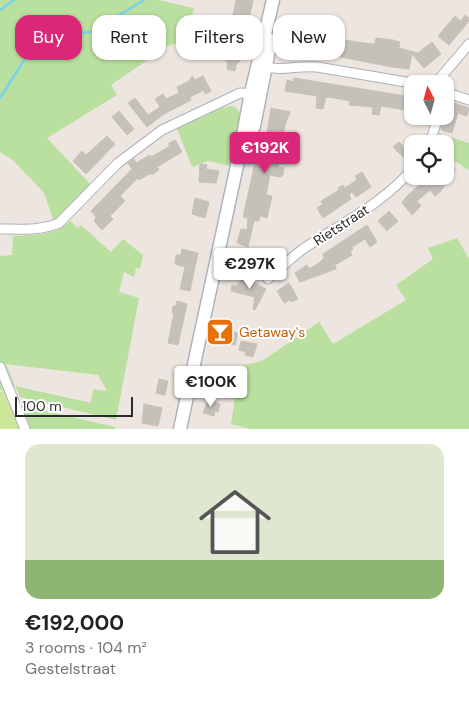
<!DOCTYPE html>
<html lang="en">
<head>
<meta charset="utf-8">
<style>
  body { margin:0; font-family:"DM Sans",sans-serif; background:#f2f2f2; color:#222; height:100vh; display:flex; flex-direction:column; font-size:19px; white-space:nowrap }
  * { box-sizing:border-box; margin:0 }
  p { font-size:16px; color:#767676 }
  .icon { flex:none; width:28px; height:28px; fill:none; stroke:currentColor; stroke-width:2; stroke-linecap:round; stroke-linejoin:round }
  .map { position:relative; height:429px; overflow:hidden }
  .drawer { display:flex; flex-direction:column; background:#fff; flex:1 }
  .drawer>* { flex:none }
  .hud { position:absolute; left:15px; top:15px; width:440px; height:45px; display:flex; gap:10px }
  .needle { width:32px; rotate:354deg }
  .fabs { position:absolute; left:404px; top:75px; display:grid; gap:10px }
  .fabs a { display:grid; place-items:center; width:50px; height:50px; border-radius:10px; background:#fff; box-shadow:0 1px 4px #0004; font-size:25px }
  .scale { position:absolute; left:15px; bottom:12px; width:118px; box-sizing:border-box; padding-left:5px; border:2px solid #2c2c2c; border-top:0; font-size:14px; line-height:18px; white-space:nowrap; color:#2c2c2c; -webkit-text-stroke:4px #fff; paint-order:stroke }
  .price { position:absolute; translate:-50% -42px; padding:0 11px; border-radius:5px; background:#fff; color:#222; font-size:16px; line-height:32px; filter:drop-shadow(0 1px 2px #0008) }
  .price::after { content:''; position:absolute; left:50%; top:30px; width:15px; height:11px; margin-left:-8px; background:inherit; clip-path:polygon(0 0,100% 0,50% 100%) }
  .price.active { background:#db2777; color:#fff }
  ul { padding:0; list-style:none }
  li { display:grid; align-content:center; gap:10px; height:265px; padding:0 25px }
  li+li { border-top:1px solid #e0e0e0 }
  li span { display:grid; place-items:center; height:155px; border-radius:15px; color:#555 }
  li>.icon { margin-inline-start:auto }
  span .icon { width:90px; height:90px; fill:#fffc; stroke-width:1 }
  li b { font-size:21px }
  .chip { padding:0 18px; border-radius:15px; background:#fff; box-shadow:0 1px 4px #0004; font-size:18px; line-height:45px }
  .chip.active { background:#db2777; color:#fff }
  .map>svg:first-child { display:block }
</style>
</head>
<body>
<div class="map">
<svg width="469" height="429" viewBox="0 0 469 429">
  <rect width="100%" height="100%" fill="#ede5df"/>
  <g fill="#b9e09e" fill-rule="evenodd">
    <polygon points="0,0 158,0 194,8 189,27 194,28 192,38 168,46 111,85 117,95 47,138 92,186 54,222 44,193 14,161 0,152"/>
    <path d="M222 106 224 108C232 104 237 107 241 115L231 166 208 161 192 167 176 126Z"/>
    <polygon points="436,133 469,143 469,170 445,155 445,144 432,144"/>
    <path d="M70 221 78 228 81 225 111 252 123 239 143 255 140 269 136 268 134 277 124 272 119 292 139 298 116 420 20 397 15 386 0 390V256L12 255 13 236C35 235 54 236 70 221ZM6 364 98 375 107 391 93 389 91 403 15 386Z"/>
    <polygon points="457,238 469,259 469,429 250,429 231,424 235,399 195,392 200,376 262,361 319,322 333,344 406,300 396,285 433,259 428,248"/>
    <polygon points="20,405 115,427 115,429 29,429"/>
  </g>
  <polygon fill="#cce79a" points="6,389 22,429 0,429 0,392"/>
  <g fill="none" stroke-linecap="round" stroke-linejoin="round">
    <g stroke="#77d3ea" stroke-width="2.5">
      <polyline points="0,10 14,0"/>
      <polyline points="0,98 26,57 35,50 62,34 92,32 144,0"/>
    </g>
  </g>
  <g fill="#c5c1ba" stroke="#c8c1b8">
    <polygon points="236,0 253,0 246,34 235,32 236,26 231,25"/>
    <polygon points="465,15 469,18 469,21 449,45 438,36 455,16 461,21"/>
    <polygon points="318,36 371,44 375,44 376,38 393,40 400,42 399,48 418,53 432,42 441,54 424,68 412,54 409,69 392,67 315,52"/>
    <polygon points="229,46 242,48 240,61 236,65 235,71 227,69 228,62 226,62"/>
    <polygon points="192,76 195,80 203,76 211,91 205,94 204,90 190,97 191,100 164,114 147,127 128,103 135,98 148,115 160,107 155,99 163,94 166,99 179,93 177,87 189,81"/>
    <polygon points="294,78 412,97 412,118 405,117 406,110 381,106 379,115 372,114 373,107 349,105 350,101 334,98 326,97 323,109 316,108 317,96 285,91 287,80 293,82"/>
    <polygon points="449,101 469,108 467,116 458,113 452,133 441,130"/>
    <polygon points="271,108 290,112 285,125 278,167 284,168 283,175 280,177 270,175 266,195 272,196 267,218 260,216 259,221 254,221 248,247 237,243 241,229 247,230 248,218 243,217 256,158 263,158"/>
    <polygon points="119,111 134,129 127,135 112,117"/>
    <polygon points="107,136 115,144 86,174 73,161 82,151 86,155"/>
    <polygon points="175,140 182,152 157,167 159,170 152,175 151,173 139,180 138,178 120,196 125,201 110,216 113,219 102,230 94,221 96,217 91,211 132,169 128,163 134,159 136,163 150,155 151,157 170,146 168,144"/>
    <polygon points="399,142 410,152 404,158 393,147"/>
    <polygon points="445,162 455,169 441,191 435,196 430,190 417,201 421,206 412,215 402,203 406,197 429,176 445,176"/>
    <polygon points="200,164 207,165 206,169 219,171 216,183 199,182"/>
    <polygon points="362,172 371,187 356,197 352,192 349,195 351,199 323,218 317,208 323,204 321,201 339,190 338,188 343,185 345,188 357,180 355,176"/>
    <polygon points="195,198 209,202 205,218 192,214"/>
    <polygon points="389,211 398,221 387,231 378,221"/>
    <polygon points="367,225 377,242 370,247 365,239 352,247 353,249 350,251 352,255 335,265 336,269 300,282 295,273 307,265 309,269 319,263 324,258 323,254"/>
    <polygon points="182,249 198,253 190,291 180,289 185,267 175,264 176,255 181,255"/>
    <polygon points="244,277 266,289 255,310 253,309 255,297 231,291 232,285 236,286"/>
    <polygon points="289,283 298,299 291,302 290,300 284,303 277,291"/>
    <polygon points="177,301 187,304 178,345 168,343 174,313 172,313 173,306 176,306"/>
    <polygon points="217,322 226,323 226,326 230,327 230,331 238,333 235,345 213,339"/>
    <polygon points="241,341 257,344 253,357 245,355 246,352 239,350"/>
    <polygon points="159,379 168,381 165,395 156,393"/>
    <polygon points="208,400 220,404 218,412 215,411 214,416 203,413"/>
    <polygon points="144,404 162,408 158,426 142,423"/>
  </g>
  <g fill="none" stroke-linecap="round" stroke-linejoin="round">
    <g stroke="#afb2bb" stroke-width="11">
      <g id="street">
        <path d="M261 66C283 72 296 65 317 67L412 83 426 84"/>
        <polyline points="435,84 469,44"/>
        <polyline points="445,92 469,100"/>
        <polyline points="430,144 438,116"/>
        <path d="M0 229C20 229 40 231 59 223L118 163 162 130 240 93 255 94"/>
        <path d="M268 279C279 269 291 258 303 249 340 224 383 204 412 169"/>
        <polyline points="0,367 25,429"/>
      </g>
    </g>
    <g stroke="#afb2bb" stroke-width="15">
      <g id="secondary">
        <polyline points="246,144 254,126 271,40"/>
        <polyline points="180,429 238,161 251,93 273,0"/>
      </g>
    </g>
    <use href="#street" stroke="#fff" stroke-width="9"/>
    <use href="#secondary" stroke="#fff" stroke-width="12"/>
  </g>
  <defs>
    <g id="bar-square" transform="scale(1.4375)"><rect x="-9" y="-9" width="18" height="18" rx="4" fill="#e8710a" stroke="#fff"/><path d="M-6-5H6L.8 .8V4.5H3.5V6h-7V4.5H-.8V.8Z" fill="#fff"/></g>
  </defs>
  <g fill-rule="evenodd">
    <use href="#bar-square" x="220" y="332"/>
  </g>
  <g text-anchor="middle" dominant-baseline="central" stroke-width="4" stroke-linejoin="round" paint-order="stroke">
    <g font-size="14" fill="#2c2c2c" stroke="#fff">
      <text transform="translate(341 225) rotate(-33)">Rietstraat</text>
    </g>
    <g font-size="14" fill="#c56008" stroke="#fff" text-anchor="start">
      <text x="239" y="332">Getaway's</text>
    </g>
  </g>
</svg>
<div class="fabs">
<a><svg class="needle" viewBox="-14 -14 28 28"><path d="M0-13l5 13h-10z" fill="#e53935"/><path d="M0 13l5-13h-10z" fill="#767676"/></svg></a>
<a><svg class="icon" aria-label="locate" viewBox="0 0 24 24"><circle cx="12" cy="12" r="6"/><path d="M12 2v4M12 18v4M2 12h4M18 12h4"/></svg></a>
</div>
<div class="scale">100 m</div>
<b class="price active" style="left:265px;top:174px">€192K</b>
<b class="price" style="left:250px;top:290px">€297K</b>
<b class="price" style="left:211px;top:408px">€100K</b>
<div class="hud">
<a class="chip active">Buy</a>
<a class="chip">Rent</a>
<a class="chip">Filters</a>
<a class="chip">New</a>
</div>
</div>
<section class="drawer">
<ul>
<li><span style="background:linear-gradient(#dfe7d0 75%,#8fb573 0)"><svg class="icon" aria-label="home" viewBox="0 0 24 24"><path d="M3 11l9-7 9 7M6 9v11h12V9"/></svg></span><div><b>€192,000</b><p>3 rooms · 104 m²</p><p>Gestelstraat</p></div></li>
</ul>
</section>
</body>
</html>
